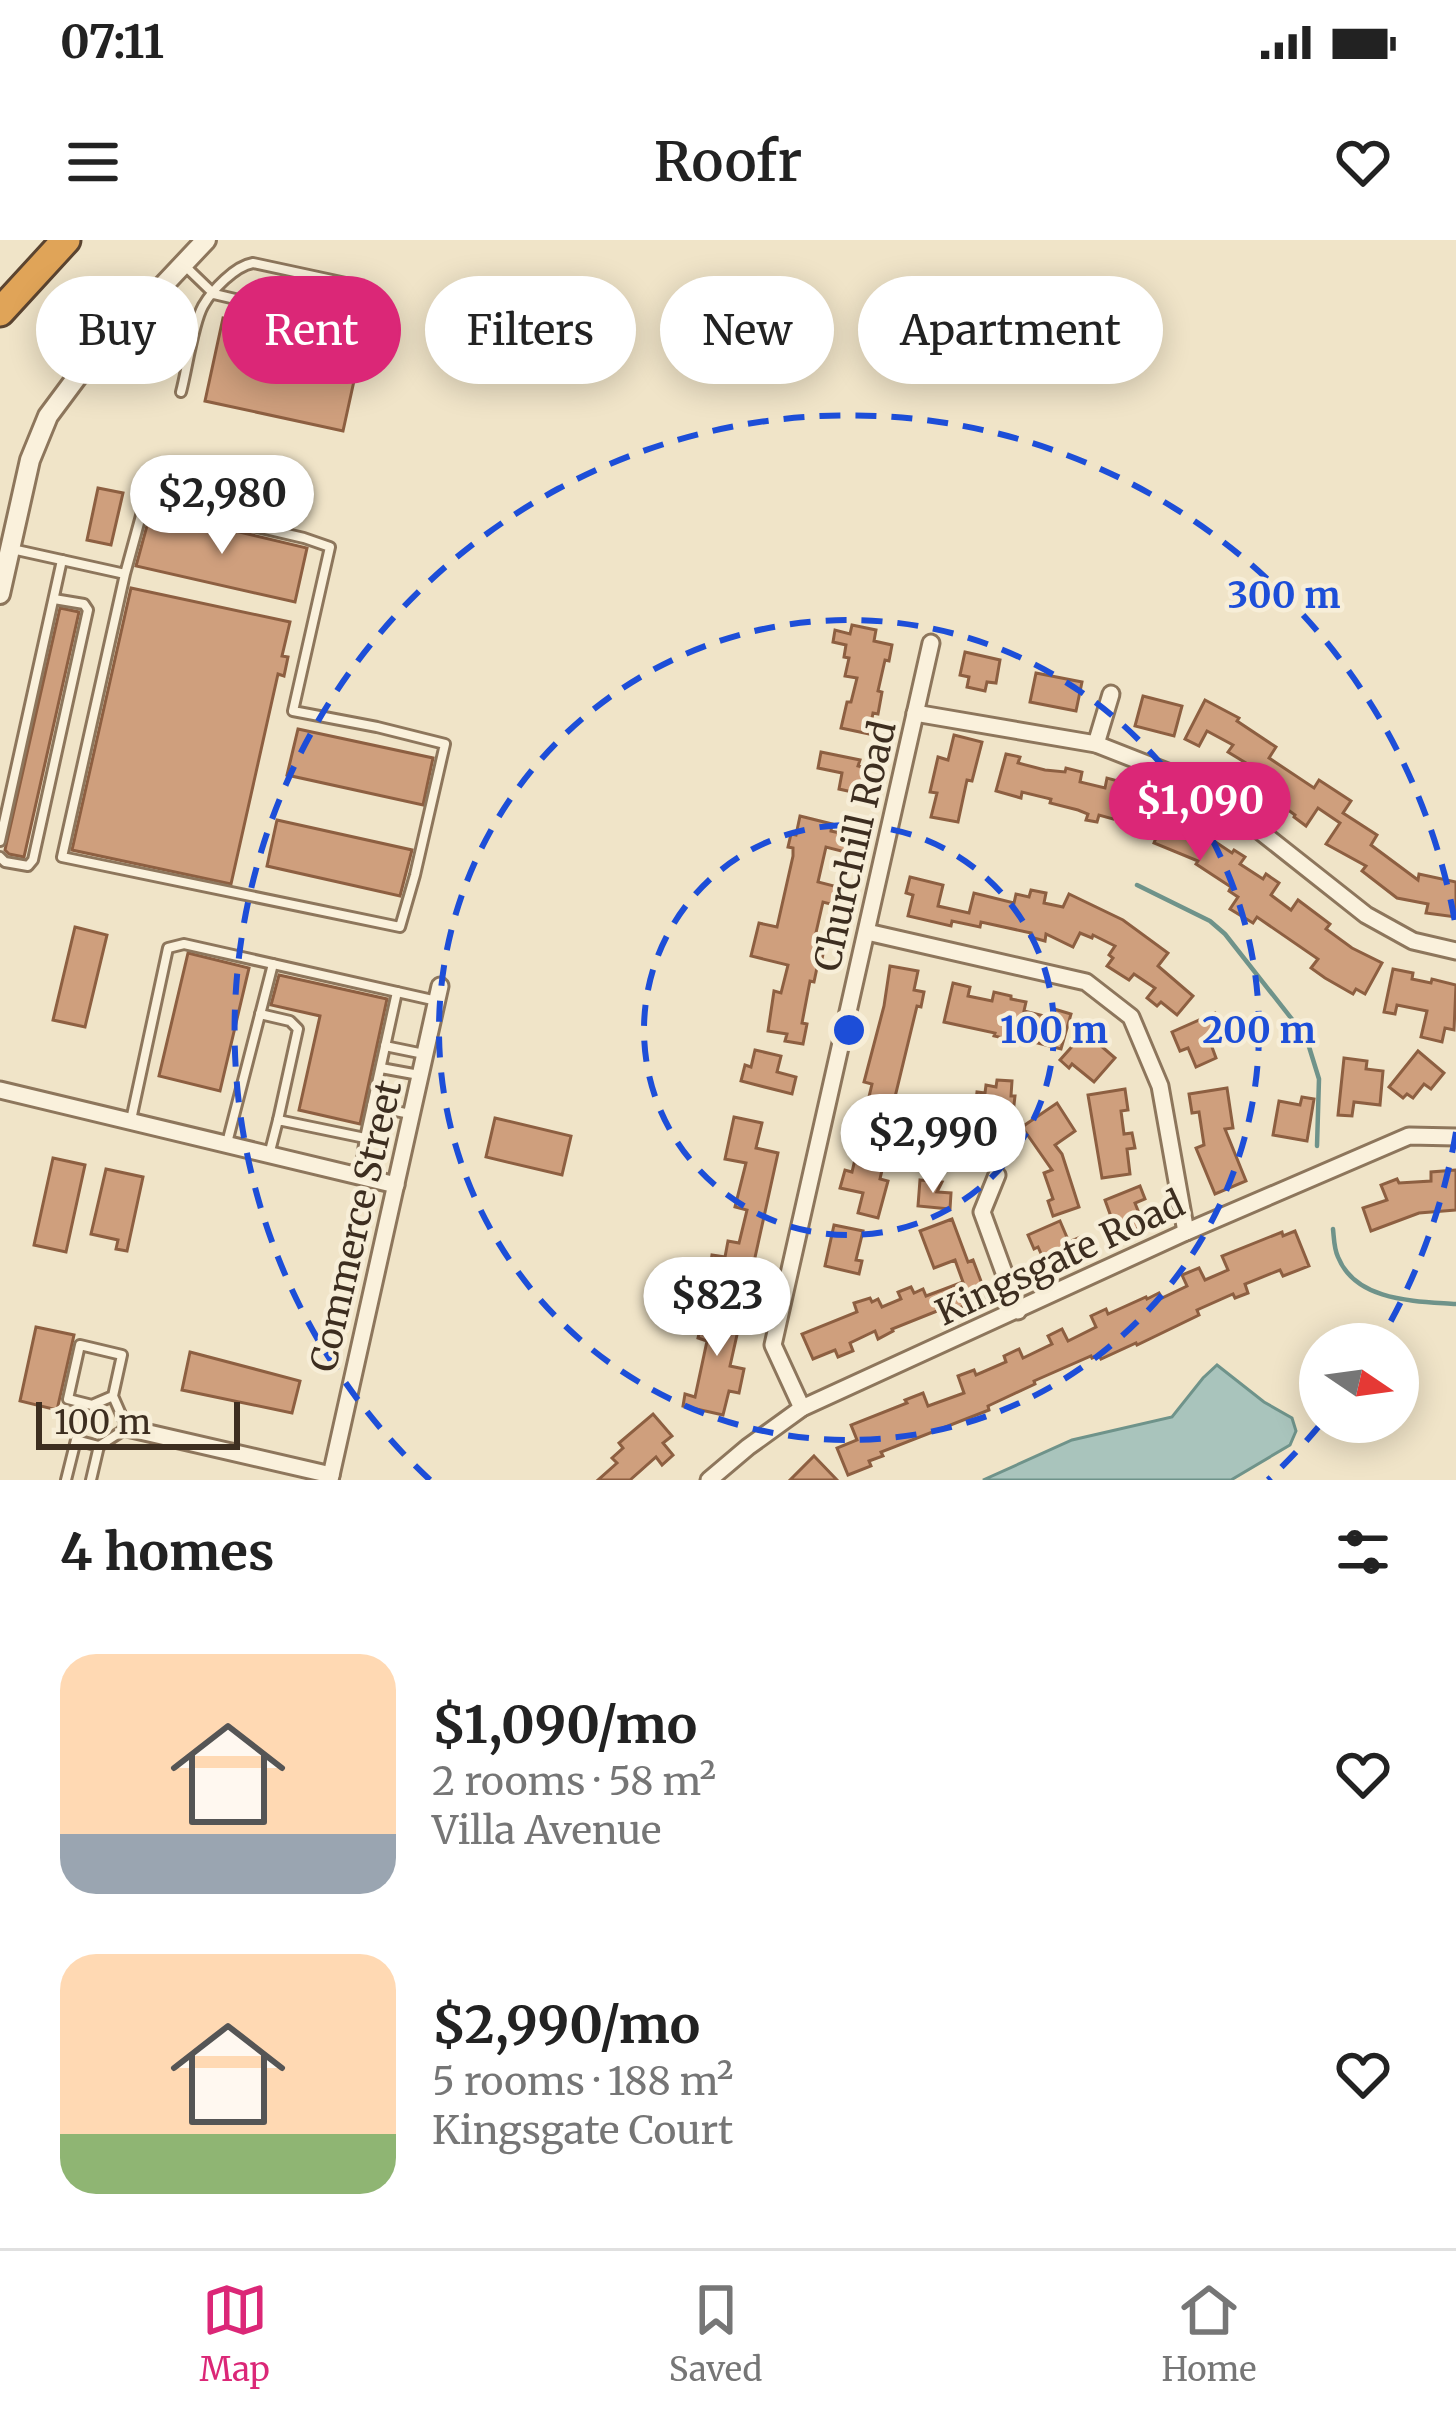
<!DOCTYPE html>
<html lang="en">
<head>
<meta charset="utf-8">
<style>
  body { margin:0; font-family:Merriweather,serif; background:#f2f2f2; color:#222; height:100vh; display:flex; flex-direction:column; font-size:45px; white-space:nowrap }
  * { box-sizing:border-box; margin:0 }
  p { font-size:39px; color:#767676 }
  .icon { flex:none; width:66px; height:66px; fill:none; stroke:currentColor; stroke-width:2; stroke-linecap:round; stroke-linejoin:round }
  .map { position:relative; height:1240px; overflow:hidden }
  .side { display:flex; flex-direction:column; background:#fff; flex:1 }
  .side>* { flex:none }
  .guide { position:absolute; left:36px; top:36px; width:1386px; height:108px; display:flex; gap:24px }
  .needle { width:78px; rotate:103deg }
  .controls { position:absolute; left:1299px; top:1083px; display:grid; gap:24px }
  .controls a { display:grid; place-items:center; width:120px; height:120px; border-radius:50%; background:#fff; box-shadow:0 6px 30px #0003; font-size:60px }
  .scale { position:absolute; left:36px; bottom:30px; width:204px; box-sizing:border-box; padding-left:12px; border:6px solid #3d2e20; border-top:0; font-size:33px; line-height:42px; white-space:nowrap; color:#3d2e20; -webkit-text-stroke:9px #f7eed8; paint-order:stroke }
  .price { position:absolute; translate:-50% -102px; padding:0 27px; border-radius:42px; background:#fff; color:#222; font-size:39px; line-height:78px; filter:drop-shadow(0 3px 6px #0008) }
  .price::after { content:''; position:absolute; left:50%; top:72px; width:36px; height:27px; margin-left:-18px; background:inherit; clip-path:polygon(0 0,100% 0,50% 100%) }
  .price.active { background:#db2777; color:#fff }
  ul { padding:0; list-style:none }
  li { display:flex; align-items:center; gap:36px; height:300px; padding:0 60px }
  li span { display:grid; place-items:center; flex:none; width:336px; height:240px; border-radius:36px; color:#555 }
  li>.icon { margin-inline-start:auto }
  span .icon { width:144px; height:144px; fill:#fffc; stroke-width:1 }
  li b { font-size:51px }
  h2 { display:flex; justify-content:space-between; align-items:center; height:144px; padding:0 60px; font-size:51px }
  .pill { padding:0 42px; border-radius:54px; background:#fff; box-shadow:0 6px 30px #0003; font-size:42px; line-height:108px }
  .pill.active { background:#db2777; color:#fff }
  .status { display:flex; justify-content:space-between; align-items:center; height:84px; padding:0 60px; background:#fff; direction:ltr }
  .status svg { height:33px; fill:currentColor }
  header { display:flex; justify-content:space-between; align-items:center; height:156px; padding:0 60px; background:#fff; font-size:54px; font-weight:600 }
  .dock { display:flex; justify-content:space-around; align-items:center; height:168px; border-top:3px solid #e0e0e0; background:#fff; font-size:33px; color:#767676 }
  .dock a { display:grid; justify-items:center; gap:6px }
  .dock .active { color:#db2777 }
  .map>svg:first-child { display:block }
</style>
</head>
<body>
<div class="status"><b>07:11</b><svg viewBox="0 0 49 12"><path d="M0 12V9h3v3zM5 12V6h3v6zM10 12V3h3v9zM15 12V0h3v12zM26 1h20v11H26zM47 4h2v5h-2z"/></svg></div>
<header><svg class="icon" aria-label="menu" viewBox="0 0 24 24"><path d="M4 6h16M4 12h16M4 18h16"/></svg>Roofr<svg class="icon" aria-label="heart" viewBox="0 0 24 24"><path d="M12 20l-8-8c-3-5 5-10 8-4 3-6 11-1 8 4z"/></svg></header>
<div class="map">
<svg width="1456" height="1240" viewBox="0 0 1456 1240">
  <rect width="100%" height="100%" fill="#f0e4c8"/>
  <polygon fill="#a9c4bc" stroke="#6f938a" stroke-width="3" points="1217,1125 1264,1162 1292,1178 1296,1191 1290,1205 1231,1240 983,1240 1072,1200 1172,1177 1203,1138"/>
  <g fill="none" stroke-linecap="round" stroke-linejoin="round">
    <g stroke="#6f938a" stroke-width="4.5">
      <polyline points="1137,645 1210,681 1225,694 1306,797 1319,839 1317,906"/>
      <path d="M1333 989C1334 998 1334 1009 1338 1017 1356 1062 1416 1061 1456 1064"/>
    </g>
  </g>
  <g fill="#cf9f7d" stroke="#8d5f41" stroke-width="3">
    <polygon points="223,78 361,109 343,191 205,161"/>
    <polygon points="98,248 123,253 111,305 87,300"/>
    <polygon points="151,271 307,308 295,362 136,326"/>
    <polygon points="131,348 290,382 282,416 288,417 284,436 278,434 231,644 72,610"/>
    <polygon points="60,368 79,372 24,617 9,614 5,610"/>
    <polygon points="852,385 876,390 874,401 892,405 889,421 885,420 878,451 882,452 878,474 873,473 869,494 841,488 847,462 851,462 857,438 845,436 849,418 844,417 846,405 833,402 835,390 850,394"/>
    <polygon points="965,412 1000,420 996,443 987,442 985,451 967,447 969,437 960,435"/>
    <polygon points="1036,433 1082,442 1076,471 1030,462"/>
    <polygon points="1143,456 1182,466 1174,496 1135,486"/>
    <polygon points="1205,460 1239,478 1237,481 1276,507 1269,518 1314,548 1319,540 1351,561 1343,573 1377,595 1371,605 1418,640 1419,634 1456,642 1456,677 1426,673 1428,664 1397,658 1362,631 1366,626 1326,604 1340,583 1318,568 1306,586 1294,577 1295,575 1239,534 1246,523 1228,512 1233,505 1207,491 1199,506 1185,499"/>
    <polygon points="298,489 433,518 423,565 287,535"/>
    <polygon points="954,495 982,502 972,541 967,540 958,582 931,577 937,553 930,552 938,517 948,520"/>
    <polygon points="821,512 860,520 858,526 866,528 861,554 839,549 842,533 818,528"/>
    <polygon points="1006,514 1020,517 1018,523 1045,530 1065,532 1066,528 1082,532 1080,542 1105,548 1107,538 1122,542 1121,548 1165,563 1163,569 1212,589 1208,597 1232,613 1234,610 1245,617 1240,624 1263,639 1266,634 1279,643 1271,655 1291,670 1298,660 1330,684 1326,689 1352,708 1382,723 1365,754 1356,749 1353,754 1325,738 1311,728 1318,719 1257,677 1253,683 1230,669 1238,657 1229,651 1231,647 1196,624 1198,621 1154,603 1158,593 1137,586 1139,580 1115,572 1113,579 1099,575 1097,582 1086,580 1088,574 1078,570 1050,563 1051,559 1022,552 1021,558 996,551"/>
    <polygon points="800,576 832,584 831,591 849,595 845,612 826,607 818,642 838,647 834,665 823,662 815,697 826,699 821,724 818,723 814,742 810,741 802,783 807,784 803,804 785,801 787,794 768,791 774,751 781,753 788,725 751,716 759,683 777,687 793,616 793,608 788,607 791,594 796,595"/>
    <polygon points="277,580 412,610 400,656 267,626"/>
    <polygon points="910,637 943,645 938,666 969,673 974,653 1014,663 1016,654 1029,657 1031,650 1046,653 1044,663 1063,667 1069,654 1123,680 1168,713 1158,726 1193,756 1177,775 1161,762 1157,766 1147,758 1155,748 1134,734 1129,740 1107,726 1113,718 1109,715 1115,706 1093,695 1092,698 1080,693 1073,707 1046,694 1045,701 1030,697 1031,693 981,682 980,687 952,681 951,686 908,676 913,655 906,653"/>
    <polygon points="75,687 107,695 85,787 53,780"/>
    <polygon points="188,713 249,728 220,851 159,836"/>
    <polygon points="890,726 918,731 914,750 924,752 921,767 917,766 888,886 892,887 880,939 888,941 878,978 858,973 863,953 840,948 845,930 852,932 859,902 851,900 856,879 868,882 872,862 868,861 872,844 864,842 884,766"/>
    <polygon points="1393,729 1413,733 1412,739 1431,743 1432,739 1456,745 1454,790 1445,788 1442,802 1421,797 1427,771 1397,765 1395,774 1384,772"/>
    <polygon points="279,735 387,759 360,884 299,870 320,776 271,765"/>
    <polygon points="953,743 970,747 968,756 992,761 994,752 1011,756 1011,759 1026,762 1024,771 1052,778 1054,769 1071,774 1061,809 1018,798 1017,801 994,796 995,793 944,782"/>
    <polygon points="1215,773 1223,793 1209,799 1216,818 1196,827 1188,808 1180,811 1172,792"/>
    <polygon points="1085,792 1115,818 1094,842 1072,824 1069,828 1060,820"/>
    <polygon points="755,810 781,816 777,832 796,837 792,854 741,841 745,825 751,827"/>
    <polygon points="1418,811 1444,833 1431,849 1424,844 1413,858 1407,854 1403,858 1389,847"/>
    <polygon points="1344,818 1367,821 1366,829 1383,831 1380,865 1354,862 1352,876 1338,875"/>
    <polygon points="997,840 1012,841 1011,856 1015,856 1011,891 996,889 996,881 974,878 977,852 985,853 986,845 996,847"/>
    <polygon points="1227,848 1233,888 1225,889 1246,941 1215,954 1196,908 1204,905 1199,872 1192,873 1189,854"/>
    <polygon points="1125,849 1128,870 1121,871 1124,894 1132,893 1135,908 1127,909 1130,934 1102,938 1088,855"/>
    <polygon points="1302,857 1314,859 1307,901 1273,895 1279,861 1300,865"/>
    <polygon points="1057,863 1075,891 1055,905 1062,914 1079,967 1053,976 1048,961 1053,959 1044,933 1052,930 1022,887"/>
    <polygon points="939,870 966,885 955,909 958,911 948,930 916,914"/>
    <polygon points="734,877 762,883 756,908 778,913 754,1022 746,1020 742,1041 709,1035 712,1015 725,1017 728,1001 739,1003 747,970 735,967 746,923 725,919"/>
    <polygon points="495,878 571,896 562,935 486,917"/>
    <polygon points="53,918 85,925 66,1012 34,1005"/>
    <polygon points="106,929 143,937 127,1011 116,1009 118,1000 91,994"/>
    <polygon points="1456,930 1456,970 1419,973 1371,991 1363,968 1387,960 1381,945 1397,939 1399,943 1431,941 1431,932"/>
    <polygon points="920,940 942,942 937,952 951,953 950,969 918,966"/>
    <polygon points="1140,946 1145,959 1135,963 1144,986 1118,996 1105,960"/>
    <polygon points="952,979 968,1022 973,1020 987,1057 944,1074 942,1069 892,1089 893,1091 878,1099 875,1091 850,1103 853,1111 838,1117 835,1110 813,1119 802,1094 857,1072 854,1063 870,1058 872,1062 878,1059 882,1067 901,1059 898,1052 911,1047 914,1053 923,1049 926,1056 963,1042 955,1020 934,1028 920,991"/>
    <polygon points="1060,981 1069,1002 1083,996 1089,1011 1048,1029 1038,1007 1034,1009 1028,995"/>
    <polygon points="834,985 863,991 856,1020 862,1021 859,1034 825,1026"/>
    <polygon points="1295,991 1309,1026 1283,1036 1280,1030 1245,1044 1248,1053 1235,1058 1233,1054 1197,1070 1199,1075 1137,1105 1136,1103 1101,1119 1099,1115 1092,1118 1091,1116 1034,1141 1035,1144 988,1166 989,1170 881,1212 883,1216 869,1221 871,1226 848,1235 837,1208 857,1200 851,1185 907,1163 905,1160 923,1153 928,1166 964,1153 958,1136 974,1130 976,1135 1006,1122 1004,1116 1019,1109 1023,1118 1052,1104 1048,1096 1062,1089 1068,1101 1096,1087 1091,1076 1106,1069 1108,1074 1146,1057 1147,1059 1159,1053 1162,1058 1187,1046 1182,1035 1199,1028 1205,1040 1228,1030 1222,1016 1282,992 1283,996"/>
    <polygon points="707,1059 743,1068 730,1126 744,1129 739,1153 729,1151 723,1175 683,1166 685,1154 695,1157 707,1101 698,1098"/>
    <polygon points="36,1087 74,1095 57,1170 20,1161"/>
    <polygon points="190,1112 300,1141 292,1173 182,1150"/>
    <polygon points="653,1174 672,1196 663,1203 673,1215 662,1225 656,1217 630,1240 598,1240 617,1223 612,1218 623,1208 619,1203"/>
    <polygon points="814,1216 837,1240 790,1240"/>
  </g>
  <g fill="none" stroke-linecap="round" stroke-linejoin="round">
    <g stroke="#8d765c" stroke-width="14">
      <g id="service">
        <path d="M181 152C187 130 193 84 203 66 212 50 235 26 253 23L360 46 368 54 361 82 355 87 214 54 183 24"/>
        <polyline points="12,309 125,334 62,617 400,687 415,635 445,504 377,487 293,471 330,307 304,298 145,261 125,334"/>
        <polyline points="0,601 62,320"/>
        <polyline points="0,617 5,622 28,626 33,620 88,370 84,364 54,359"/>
        <polyline points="260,774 290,781 298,789 278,880"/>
        <polyline points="385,806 424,814"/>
        <polyline points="381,828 419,835"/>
        <polyline points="372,866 410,874"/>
        <polyline points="131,880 168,708 184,704 437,761"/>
        <polyline points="227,903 273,724"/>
        <polyline points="269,915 278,880 365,898"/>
        <polyline points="359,937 365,898 397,752"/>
        <polyline points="66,1240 76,1200 99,1206 127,1188 113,1156 122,1115 80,1105 68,1159 92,1165 113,1156"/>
        <polyline points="91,1240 99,1206"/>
      </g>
    </g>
    <g stroke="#8d765c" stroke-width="21">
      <g id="minor">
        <polyline points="915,473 1096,504 1203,546 1366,675 1413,701 1456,711"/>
        <polyline points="1096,504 1111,454"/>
        <polyline points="867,692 1086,742 1131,777 1160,846 1186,992"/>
        <polyline points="0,850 396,945"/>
        <polyline points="997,935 982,972 1018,1071"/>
        <polyline points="802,1168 773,1105 931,403"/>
        <polyline points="127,1188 331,1235"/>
        <polyline points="330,1240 440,746"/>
        <polyline points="709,1240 748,1207 802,1168 1186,992 1409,896 1456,897"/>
      </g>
    </g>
    <g stroke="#8d765c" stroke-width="24">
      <polyline id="tertiary" points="0,354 30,220 48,176 77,137 206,0"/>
    </g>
    <g stroke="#5b4430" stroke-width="33">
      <polyline id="motorway" points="0,72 66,0"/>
    </g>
    <use href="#service" stroke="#faf1dc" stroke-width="8"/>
    <use href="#minor" stroke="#faf1dc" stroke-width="15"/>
    <use href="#tertiary" stroke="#faf1dc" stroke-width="18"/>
    <use href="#motorway" stroke="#e0a458" stroke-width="27"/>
  </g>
  <g fill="none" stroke="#1d4ed8" stroke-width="6" stroke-dasharray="21 15">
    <circle cx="849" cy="790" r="205"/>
    <circle cx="849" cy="790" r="410"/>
    <path d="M1456 892A615 615 0 0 1 1379 1102M1320 1185A615 615 0 0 1 1268 1240M430 1240A615 615 0 1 1 1456 688"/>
  </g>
  <g text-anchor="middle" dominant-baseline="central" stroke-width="9" stroke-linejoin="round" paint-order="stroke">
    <g font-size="36" fill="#3d2e20" stroke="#f7eed8">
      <text transform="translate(855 606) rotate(-77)">Churchill Road</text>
      <text transform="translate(356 986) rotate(-77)">Commerce Street</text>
      <text transform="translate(1060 1018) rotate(-25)">Kingsgate Road</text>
    </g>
  </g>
  <circle cx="849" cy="790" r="18" fill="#1d4ed8" stroke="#f7eed8" stroke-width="6"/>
  <g font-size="36" text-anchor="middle" font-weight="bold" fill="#1d4ed8" stroke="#f7eed8" stroke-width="9" stroke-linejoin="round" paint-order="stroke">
    <text x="1284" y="368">300 m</text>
    <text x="1054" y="803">100 m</text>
    <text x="1259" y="803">200 m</text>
  </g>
</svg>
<div class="controls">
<a><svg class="needle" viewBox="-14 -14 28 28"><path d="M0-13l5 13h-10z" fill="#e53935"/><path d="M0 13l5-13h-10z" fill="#767676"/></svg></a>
</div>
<div class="scale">100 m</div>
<b class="price" style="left:222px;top:317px">$2,980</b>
<b class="price active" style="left:1200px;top:624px">$1,090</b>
<b class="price" style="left:933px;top:956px">$2,990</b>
<b class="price" style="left:717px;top:1119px">$823</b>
<div class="guide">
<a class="pill">Buy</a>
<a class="pill active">Rent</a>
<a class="pill">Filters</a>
<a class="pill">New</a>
<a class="pill">Apartment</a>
</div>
</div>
<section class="side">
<h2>4 homes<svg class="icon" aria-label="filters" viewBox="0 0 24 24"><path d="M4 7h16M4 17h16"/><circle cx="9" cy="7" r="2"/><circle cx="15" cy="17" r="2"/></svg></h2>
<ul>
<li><span style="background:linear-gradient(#ffd9b3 75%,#9aa5b1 0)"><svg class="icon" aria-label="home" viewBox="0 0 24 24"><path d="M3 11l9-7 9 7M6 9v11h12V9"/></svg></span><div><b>$1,090/mo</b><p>2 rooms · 58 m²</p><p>Villa Avenue</p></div><svg class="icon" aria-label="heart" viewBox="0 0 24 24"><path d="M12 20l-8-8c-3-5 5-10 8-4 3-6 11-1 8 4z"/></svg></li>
<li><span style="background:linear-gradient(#ffd9b3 75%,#8fb573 0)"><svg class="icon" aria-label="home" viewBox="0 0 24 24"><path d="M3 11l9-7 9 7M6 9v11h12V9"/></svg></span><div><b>$2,990/mo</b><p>5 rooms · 188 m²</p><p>Kingsgate Court</p></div><svg class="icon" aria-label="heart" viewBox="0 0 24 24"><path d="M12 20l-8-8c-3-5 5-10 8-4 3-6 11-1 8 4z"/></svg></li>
</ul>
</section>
<nav class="dock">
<a class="active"><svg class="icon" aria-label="map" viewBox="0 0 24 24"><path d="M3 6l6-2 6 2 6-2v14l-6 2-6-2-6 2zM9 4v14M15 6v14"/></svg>Map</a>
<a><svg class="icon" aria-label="saved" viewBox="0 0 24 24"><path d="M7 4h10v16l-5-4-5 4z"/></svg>Saved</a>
<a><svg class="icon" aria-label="home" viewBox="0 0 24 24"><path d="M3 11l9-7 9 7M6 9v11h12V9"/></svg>Home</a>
</nav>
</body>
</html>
